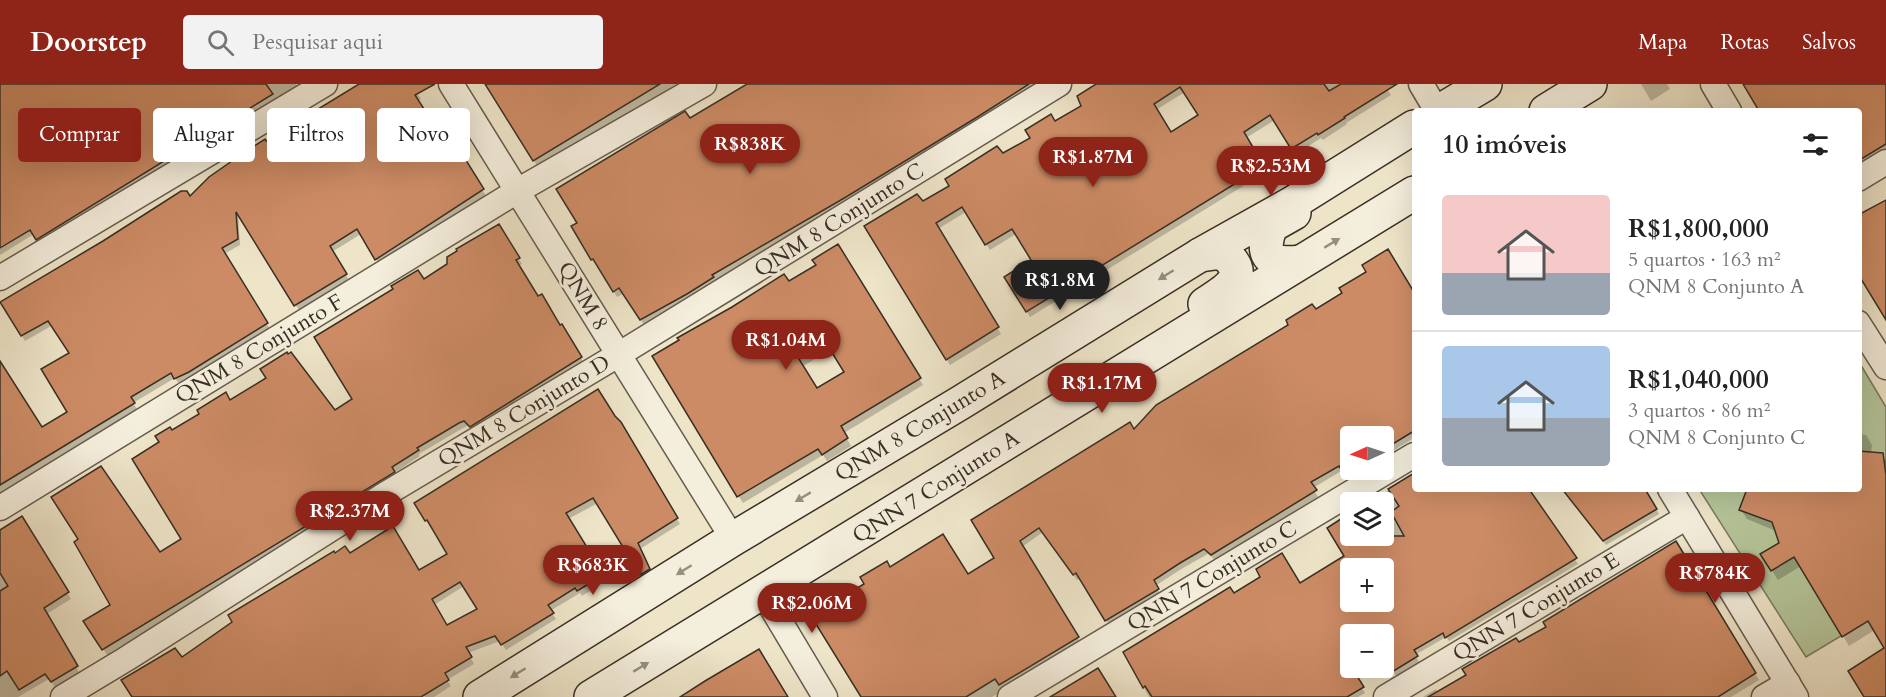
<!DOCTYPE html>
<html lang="pt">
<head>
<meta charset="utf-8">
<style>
  body { margin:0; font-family:Cardo,serif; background:#f2f2f2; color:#222; height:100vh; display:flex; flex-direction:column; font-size:22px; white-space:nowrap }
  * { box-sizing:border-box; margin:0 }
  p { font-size:20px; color:#767676 }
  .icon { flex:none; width:33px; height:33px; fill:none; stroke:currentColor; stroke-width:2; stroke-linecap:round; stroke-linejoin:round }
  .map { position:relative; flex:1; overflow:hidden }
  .sheet { position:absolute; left:1412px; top:24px; width:450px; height:384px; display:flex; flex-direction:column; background:#fff; border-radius:6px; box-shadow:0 6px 24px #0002 }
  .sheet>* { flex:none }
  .hud { position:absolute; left:18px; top:24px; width:570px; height:54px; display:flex; gap:12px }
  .needle { width:39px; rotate:267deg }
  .tools { position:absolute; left:1340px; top:342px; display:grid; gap:12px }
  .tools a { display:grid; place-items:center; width:54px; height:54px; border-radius:6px; background:#fff; box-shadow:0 6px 24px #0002; font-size:30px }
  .price { position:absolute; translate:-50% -51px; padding:0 14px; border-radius:21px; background:#8f2418; color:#fff; font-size:20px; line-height:39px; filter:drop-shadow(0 2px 3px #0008) }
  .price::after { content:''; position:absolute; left:50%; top:36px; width:18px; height:14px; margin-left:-9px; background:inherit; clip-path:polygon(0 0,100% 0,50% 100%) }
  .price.on { background:#222; color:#fff }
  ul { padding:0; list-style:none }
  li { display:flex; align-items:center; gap:18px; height:150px; padding:0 30px }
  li+li { border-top:2px solid #e0e0e0 }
  li span { display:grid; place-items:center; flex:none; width:168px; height:120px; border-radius:6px; color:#555 }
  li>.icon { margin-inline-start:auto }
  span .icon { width:72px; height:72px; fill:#fffc; stroke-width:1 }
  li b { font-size:26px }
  h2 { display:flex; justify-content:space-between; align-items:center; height:72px; padding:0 30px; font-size:26px }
  .tag { padding:0 21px; border-radius:6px; background:#fff; box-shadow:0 6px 24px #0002; font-size:21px; line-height:54px }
  .tag.on { background:#8f2418; color:#fff }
  header { display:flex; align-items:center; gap:36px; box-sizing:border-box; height:84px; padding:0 30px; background:#8f2418; color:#fff }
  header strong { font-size:28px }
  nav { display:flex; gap:33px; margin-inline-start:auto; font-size:21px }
  .search { width:420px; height:54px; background:#f2f2f2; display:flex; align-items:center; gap:15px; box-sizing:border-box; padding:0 21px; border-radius:6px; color:#767676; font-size:22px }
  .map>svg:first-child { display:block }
</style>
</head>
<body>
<header>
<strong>Doorstep</strong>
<div class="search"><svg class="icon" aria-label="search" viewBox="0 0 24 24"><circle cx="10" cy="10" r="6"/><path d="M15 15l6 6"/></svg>Pesquisar aqui</div>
<nav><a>Mapa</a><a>Rotas</a><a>Salvos</a></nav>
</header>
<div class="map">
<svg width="1886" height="613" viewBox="0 0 1886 613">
  <rect width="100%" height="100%" fill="#eee5c9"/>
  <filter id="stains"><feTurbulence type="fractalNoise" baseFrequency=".00333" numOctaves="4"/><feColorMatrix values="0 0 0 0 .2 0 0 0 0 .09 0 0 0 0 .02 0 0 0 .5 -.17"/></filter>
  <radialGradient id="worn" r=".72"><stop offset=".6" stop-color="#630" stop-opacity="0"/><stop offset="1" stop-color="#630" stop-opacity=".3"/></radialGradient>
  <polygon fill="#b5c599" stroke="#777a5f" stroke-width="1.5" points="1859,278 1886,323 1886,525 1806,573 1699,405 1858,405"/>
  <g fill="#0003" fill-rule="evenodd">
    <polygon points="0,0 296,0 297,2 40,161 34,150 0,171"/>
    <polygon points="362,0 411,0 421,15 417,17 448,66 462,76 464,75 486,112 379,180 361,150 332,168 349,196 299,226 238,129 240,161 224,170 270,245 192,293 179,300 175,294 133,319 137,325 0,410 0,279 42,346 69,329 70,269 53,241 25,257 2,219 190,115 266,59"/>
    <polygon points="485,0 677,0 538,83"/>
    <polygon points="750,0 1042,0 849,118 714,197 715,200 644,241 624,209 617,213 573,143 690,36"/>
    <path d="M1100 0H1384L1391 11 1346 39 1347 40 1323 56 1321 54 1296 70 1275 36 1246 54 1266 88 1030 233 1006 193 1033 177 1016 150 990 166 966 128 938 145 1001 250 950 281 866 143 922 119 1083 22ZM1185 8 1199 32 1170 50 1156 26Z"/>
    <polygon points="1641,0 1667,0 1670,5 1651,17"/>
    <polygon points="1744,0 1886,0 1886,68 1858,85 1858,27 1761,27"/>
    <polygon points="498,142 522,180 518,182 538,214 560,243 562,242 584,279 474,348 468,342 463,344 419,370 420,372 394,389 397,394 107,571 86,537 112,521 160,470 183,455 161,359 171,348 230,318 335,328 353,316 424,197 449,181"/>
    <path d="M838 162 923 301 844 349 851 362 827 377 823 371 743 419 654 273 818 182ZM831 265 846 289 816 306 802 283Z"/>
    <polygon points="1388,167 1414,211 1414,354 1383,373 1383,352 1350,352 1350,386 1363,386 1348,395 1343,386 1313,404 1318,413 1215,476 1208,470 1183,484 1155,502 1161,511 1110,542 1081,494 1077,496 1043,448 1022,463 1081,559 992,613 862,613 890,485 967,493 996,474 1133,347 1344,209 1368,189"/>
    <path d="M614 333 620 339 680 440 640 465 652 491 644 496 598 419 568 435 606 497 582 512 580 509 550 527 556 535 506 566 500 557 468 569 474 580 447 596 451 602 434 613H425L420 605 408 613H134L182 575 349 471 419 489 449 470 432 441 430 442 416 419ZM464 502 479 526 447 543 434 521Z"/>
    <polygon points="1858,350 1866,351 1872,361 1871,370 1882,371 1886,377 1886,564 1875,546 1849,562 1801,482 1778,496 1762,471 1781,459 1776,447 1747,435 1741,426 1749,405 1858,405"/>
    <path d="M1414 391V405H1527L1578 480 1449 557 1446 553 1415 571 1419 578 1396 592 1383 571V550H1350V584L1365 609 1358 613H1149L1125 569 1233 511 1299 501 1346 473 1350 430V452H1383V418H1369ZM1350 484H1383V518H1350Z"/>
    <polygon points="1563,405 1644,405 1659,430 1606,461"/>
    <polygon points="22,434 71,515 45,531 79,588 55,603 49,595 18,613 0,613 0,447"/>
    <polygon points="1675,459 1759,596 1731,613 1423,613 1436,605 1438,609 1548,544"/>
  </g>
  <g fill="#cc8b65" stroke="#392f25" stroke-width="1.5" fill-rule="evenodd">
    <polygon points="0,0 266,0 273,10 36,156 30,146 0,164"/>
    <polygon points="359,0 435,0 415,11 449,64 454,61 462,74 464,73 484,105 375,176 357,145 330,162 347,190 294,222 236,128 238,155 222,164 268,239 189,288 174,295 171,289 131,313 135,319 0,401 0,277 42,343 67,328 41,285 69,269 48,237 21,252 0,218 103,157 181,107 187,107 190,112 209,93 239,72 265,55 266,57"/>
    <polygon points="485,0 660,0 533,77"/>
    <polygon points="747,0 1029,0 979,32 846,113 712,191 714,193 687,210 640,236 619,204 613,208 593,175 591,176 571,142 577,139 556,105 685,27 690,34"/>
    <path d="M1096 0H1324L1329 7 1341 0H1397L1344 33 1345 34 1318 51 1317 49 1291 65 1270 31 1244 48 1264 82 1026 228 1004 193 1031 176 1012 145 985 161 962 123 936 139 999 243 946 276 864 142 917 110 923 117 949 102 945 95 997 62 1003 69 1030 54 1025 46 1051 30 1055 37 1081 22 1077 12ZM1180 3 1198 31 1171 48 1154 20Z"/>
    <polygon points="1743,0 1886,0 1886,60 1858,77 1858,27 1759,27"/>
    <polygon points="1886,116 1886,236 1858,190 1858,131"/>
    <polygon points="499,140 520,174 516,176 538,212 542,210 560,241 562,240 582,273 470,343 464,337 459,339 417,364 419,366 392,383 395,388 102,566 83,537 110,521 74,458 78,455 51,413 101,382 160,468 181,455 132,375 159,358 155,352 170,343 172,346 199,330 197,326 226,308 230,316 266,294 260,285 287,268 288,270 291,268 335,326 352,315 314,253 393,205 391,202 418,186 424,195 447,180 447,173 457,167 456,165"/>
    <path d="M838 160 921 294 841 342 848 354 822 371 818 365 737 413 652 272 679 256 677 254 732 223 784 190 789 197 816 181 812 176ZM826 259 844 288 817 304 799 275Z"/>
    <polygon points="1388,165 1414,208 1414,347 1383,366 1383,352 1350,352 1350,393 1347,395 1339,382 1311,398 1317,406 1211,471 1204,465 1180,479 1154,496 1159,505 1105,537 1076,489 1073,491 1039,444 1020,457 1079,553 999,601 995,595 966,613 861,613 811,532 864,500 860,493 887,477 890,483 943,450 968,490 994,474 971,436 1130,338 1134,345 1156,321 1288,241 1286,236 1312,220 1316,225 1342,209 1339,204 1366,188 1362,181"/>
    <path d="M598 305 615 332 621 338 678 434 638 459 650 485 640 491 593 414 566 429 604 491 577 507 575 504 548 521 554 529 501 561 495 552 466 563 472 573 445 589 449 596 421 613H132L121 596 175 564 182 573 232 538 228 531 334 467 335 469 345 462 350 469 393 442 419 486 447 470 427 436 425 437 414 419ZM460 498 477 525 447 541 432 515Z"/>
    <polygon points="1858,367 1883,369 1886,391 1886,613 1864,613 1848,587 1884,564 1868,537 1842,553 1794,473 1771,487 1760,470 1779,459 1772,438 1739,426 1747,405 1858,405"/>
    <path d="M1414 389V405H1529L1577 474 1445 554 1443 549 1414 566 1418 572 1392 588 1383 573V550H1350V584H1352L1364 603 1347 613H1152L1145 602 1143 604 1123 568 1230 503 1234 509 1260 493 1256 485 1282 469 1300 499 1344 472 1327 444 1350 429V452H1404L1391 428 1399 422 1388 405ZM1350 484H1383V518H1350Z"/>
    <polygon points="1562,405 1645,405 1657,425 1603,457"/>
    <polygon points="22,432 69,508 44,524 78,582 51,598 45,590 19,606 7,587 0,592 0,507 8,502 0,489 0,446"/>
    <polygon points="1676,457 1756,589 1718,613 1428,613 1466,591 1462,585 1516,554 1519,558 1546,543 1543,538"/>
    <polygon points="759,565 788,613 680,613 705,597"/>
    <polygon points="1098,584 1116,613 1050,613"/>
  </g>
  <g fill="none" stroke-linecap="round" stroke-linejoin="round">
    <g stroke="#665c4e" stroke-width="27">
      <g id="street">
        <polyline points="451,0 733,455"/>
        <polyline points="1421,0 1437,27"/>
        <polyline points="1713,0 1729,27"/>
        <polyline points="1858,95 1886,78"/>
        <polyline points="0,194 325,0"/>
        <polyline points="1858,239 1886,283"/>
        <polyline points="1670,405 1796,613"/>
        <polyline points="0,424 519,106 704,0"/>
        <polyline points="763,509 825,613"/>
        <polyline points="63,613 126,575 389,408 618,271 1059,0"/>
        <polyline points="1010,613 1414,371"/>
        <polyline points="1386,613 1687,433"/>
        <polyline points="1764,613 1788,599"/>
      </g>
    </g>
    <g stroke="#392f25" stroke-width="36">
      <g id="secondary">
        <polyline points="1440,27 1485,0"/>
        <polyline points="1546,27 1590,0"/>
        <path d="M1294 129 1271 142C1259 172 1270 182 1300 178"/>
        <path d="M1200 171 1222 168C1254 192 1225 207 1205 220"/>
        <polyline points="480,613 733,455 960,319 1200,171 1291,120 1414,43"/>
        <polyline points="591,613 1414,109"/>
      </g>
    </g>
    <use href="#street" stroke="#f4eedc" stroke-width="24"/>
    <use href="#secondary" stroke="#f4eedc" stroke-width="33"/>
  </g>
  <defs><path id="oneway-solid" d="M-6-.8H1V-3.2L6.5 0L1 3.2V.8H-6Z" transform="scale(1.5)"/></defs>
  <g fill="#968e80">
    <use href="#oneway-solid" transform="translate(1332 159) rotate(-31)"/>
    <use href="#oneway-solid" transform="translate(1166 191) rotate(148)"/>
    <use href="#oneway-solid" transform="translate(803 413) rotate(149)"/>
    <use href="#oneway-solid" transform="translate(684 486) rotate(148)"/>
    <use href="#oneway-solid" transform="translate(641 583) rotate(-31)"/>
    <use href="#oneway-solid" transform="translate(518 589) rotate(148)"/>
  </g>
  <g text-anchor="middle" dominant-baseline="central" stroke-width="5" stroke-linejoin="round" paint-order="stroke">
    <g font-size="22" fill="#392f25" stroke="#f4eedc">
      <text transform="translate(839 136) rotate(-32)">QNM 8 Conjunto C</text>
      <text transform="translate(583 212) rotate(59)">QNM 8</text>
      <text transform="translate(259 265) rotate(-31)">QNM 8 Conjunto F</text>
      <text transform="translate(524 327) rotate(-31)">QNM 8 Conjunto D</text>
      <text transform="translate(920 342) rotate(-31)">QNM 8 Conjunto A</text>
      <text transform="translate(936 403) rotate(-32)">QNN 7 Conjunto A</text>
      <text transform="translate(1212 492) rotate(-31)">QNN 7 Conjunto C</text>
      <text transform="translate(1536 523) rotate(-31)">QNN 7 Conjunto E</text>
    </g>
  </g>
  <rect width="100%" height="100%" filter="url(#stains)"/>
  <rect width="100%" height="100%" fill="url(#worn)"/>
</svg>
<div class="tools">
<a><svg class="needle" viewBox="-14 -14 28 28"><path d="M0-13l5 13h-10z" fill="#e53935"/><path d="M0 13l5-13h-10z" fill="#767676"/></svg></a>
<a><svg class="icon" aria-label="layers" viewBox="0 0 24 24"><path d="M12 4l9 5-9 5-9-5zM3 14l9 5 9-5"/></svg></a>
<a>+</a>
<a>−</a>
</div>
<b class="price" style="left:750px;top:91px">R$838K</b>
<b class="price" style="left:1093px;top:104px">R$1.87M</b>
<b class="price" style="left:1271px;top:113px">R$2.53M</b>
<b class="price on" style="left:1060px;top:227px">R$1.8M</b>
<b class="price" style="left:786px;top:287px">R$1.04M</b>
<b class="price" style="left:1102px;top:330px">R$1.17M</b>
<b class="price" style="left:350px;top:458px">R$2.37M</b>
<b class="price" style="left:593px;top:512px">R$683K</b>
<b class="price" style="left:1715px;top:520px">R$784K</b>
<b class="price" style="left:812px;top:550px">R$2.06M</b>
<div class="hud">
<a class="tag on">Comprar</a>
<a class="tag">Alugar</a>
<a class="tag">Filtros</a>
<a class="tag">Novo</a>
</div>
<section class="sheet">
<h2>10 imóveis<svg class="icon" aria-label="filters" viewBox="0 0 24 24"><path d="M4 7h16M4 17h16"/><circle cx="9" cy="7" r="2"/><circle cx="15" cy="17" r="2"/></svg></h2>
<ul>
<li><span style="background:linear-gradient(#f6c9c9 65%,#9aa5b1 0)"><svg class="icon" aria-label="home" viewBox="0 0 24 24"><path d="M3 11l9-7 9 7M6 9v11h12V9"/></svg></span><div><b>R$1,800,000</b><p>5 quartos · 163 m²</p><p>QNM 8 Conjunto A</p></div></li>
<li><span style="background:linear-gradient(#a9c7e8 60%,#9aa5b1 0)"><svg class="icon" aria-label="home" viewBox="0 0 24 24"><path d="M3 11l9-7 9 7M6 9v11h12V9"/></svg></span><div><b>R$1,040,000</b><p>3 quartos · 86 m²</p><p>QNM 8 Conjunto C</p></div></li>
</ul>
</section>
</div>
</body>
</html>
